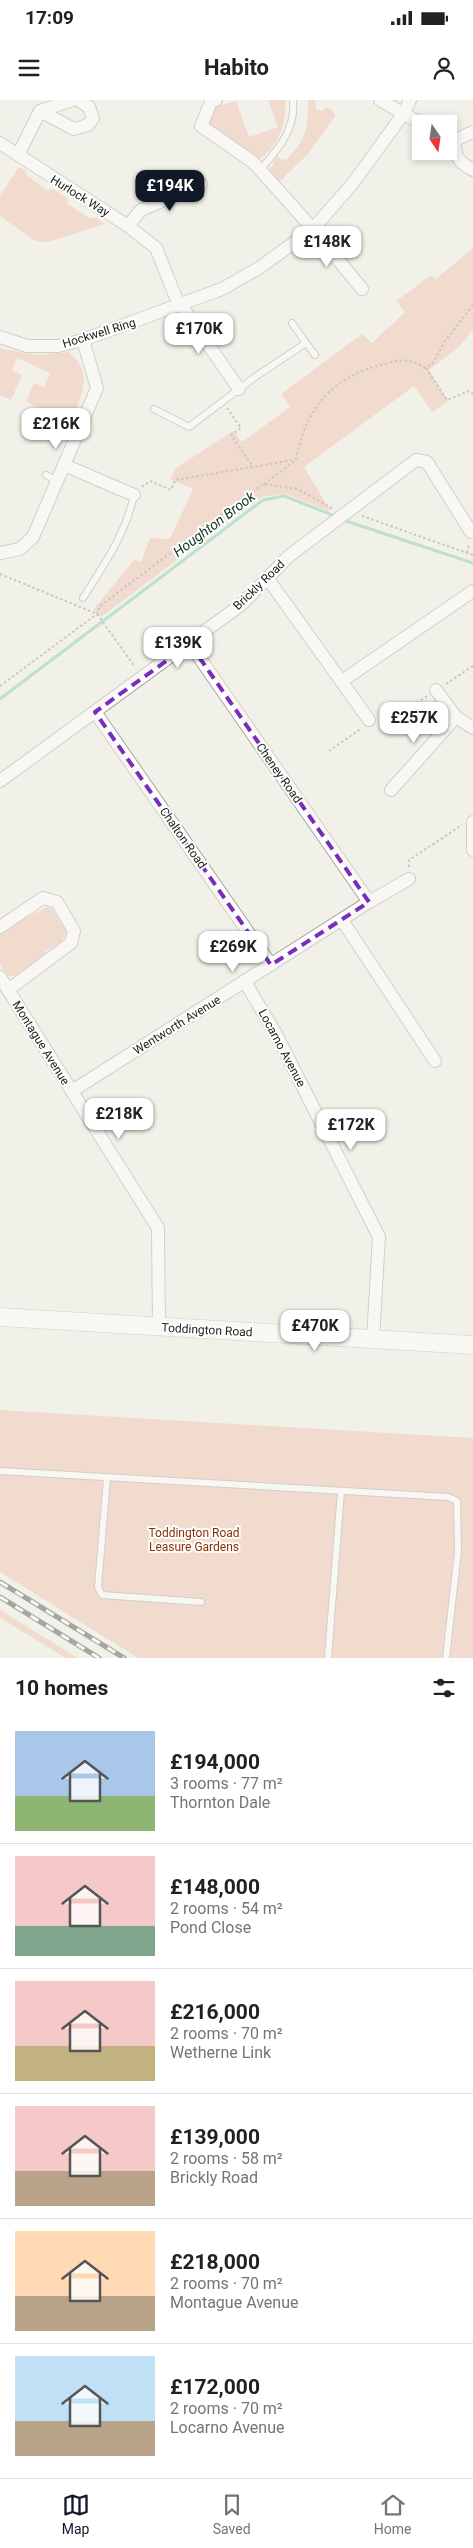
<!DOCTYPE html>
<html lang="en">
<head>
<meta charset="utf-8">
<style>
  body { margin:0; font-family:Roboto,sans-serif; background:#f2f2f2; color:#202124; height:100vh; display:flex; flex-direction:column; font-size:19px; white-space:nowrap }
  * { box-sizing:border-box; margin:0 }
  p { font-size:16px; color:#757577 }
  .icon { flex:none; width:28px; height:28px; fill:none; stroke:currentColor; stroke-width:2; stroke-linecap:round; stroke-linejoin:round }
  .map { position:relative; height:1558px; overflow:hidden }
  .sheet { display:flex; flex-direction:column; background:#fff; flex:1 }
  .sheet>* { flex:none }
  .needle { width:32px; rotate:167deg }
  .controls { position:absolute; left:412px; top:15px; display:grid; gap:10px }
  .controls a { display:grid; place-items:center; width:45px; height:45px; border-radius:0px; background:#fff; box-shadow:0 2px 8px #0003; font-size:25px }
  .price { position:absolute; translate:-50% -42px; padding:0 11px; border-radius:10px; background:#fff; color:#222; font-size:16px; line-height:32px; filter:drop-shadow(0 1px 2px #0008) }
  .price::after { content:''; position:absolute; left:50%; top:30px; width:15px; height:11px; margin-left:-8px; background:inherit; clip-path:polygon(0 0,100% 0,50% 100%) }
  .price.active { background:#111827; color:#fff }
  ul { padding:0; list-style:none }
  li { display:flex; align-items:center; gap:15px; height:125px; padding:0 15px }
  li+li { border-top:1px solid #e0e0e0 }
  li span { display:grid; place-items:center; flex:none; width:140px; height:100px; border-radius:0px; color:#555 }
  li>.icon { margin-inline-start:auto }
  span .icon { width:60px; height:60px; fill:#fffc; stroke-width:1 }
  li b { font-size:21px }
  h2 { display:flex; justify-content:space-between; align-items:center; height:60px; padding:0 15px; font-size:21px }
  .status { display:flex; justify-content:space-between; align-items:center; height:35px; padding:0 25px; background:#fff; direction:ltr }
  .status svg { height:14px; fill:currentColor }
  header { display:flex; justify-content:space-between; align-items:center; height:65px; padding:0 15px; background:#fff; font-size:22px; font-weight:700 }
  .tabs { display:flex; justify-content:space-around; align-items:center; height:70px; border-top:1px solid #e0e0e0; background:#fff; font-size:14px; color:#757577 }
  .tabs a { display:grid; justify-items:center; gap:2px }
  .tabs .active { color:#111827 }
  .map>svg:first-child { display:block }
</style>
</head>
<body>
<div class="status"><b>17:09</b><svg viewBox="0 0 49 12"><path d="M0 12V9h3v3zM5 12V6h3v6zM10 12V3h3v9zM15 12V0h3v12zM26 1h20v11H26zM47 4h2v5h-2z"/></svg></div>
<header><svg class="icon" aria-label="menu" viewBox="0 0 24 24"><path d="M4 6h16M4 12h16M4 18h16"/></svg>Habito<svg class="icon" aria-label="person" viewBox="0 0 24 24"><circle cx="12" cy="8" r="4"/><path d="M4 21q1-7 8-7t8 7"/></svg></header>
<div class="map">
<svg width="473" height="1558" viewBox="0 0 473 1558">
  <rect width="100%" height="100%" fill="#f2f1e9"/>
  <g fill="#efc1af">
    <path d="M268 0H285C287 22 280 44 261 58L257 59 210 25C203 8 223 5 236 1L249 37 278 27Z"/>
    <path d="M308 0H315L316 9 322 11 327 7 334 12 335 16 308 54 280 81 270 70 277 55 280 59 286 60C307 40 308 28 308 0Z"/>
    <polygon points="19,67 26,71 27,76 47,90 53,89 67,98 68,104 89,118 96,118 105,124 48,142 35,141 0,116 0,95"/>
    <polygon points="473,148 473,230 458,248 429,270 448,301 432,312 414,286 304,367 330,410 328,411 286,394 261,397 101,517 93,510 134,460 141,462 150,438 170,439 193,389 170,379 176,368 233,331 242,342 290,307 281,294 362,234 372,243 405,212 396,201 430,176 436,179"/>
    <path d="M0 248 34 255 69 252C95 274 81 297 70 322L26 302 34 283 44 287 50 273 17 258 12 270 22 275 11 300 0 295Z"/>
    <polygon points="47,807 52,809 66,831 62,841 46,851 45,856 14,876 8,876 0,865 0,830 20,817 26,818"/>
    <polygon points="0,1310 473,1338 473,1558 138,1558 0,1472"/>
    <polygon points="0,1510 78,1558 66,1558 0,1518"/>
  </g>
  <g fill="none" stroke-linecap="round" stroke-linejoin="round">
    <g stroke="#7ccea9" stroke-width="3">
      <polyline points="343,420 473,463"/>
      <polyline points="0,599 263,400 284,396 335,416"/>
    </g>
    <g stroke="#a7a69f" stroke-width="8">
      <g id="service">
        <path d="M260 70C278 49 296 30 293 0"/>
        <polyline points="306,243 315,255"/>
        <polyline points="154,309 189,327 255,277 306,243 292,223"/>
        <polyline points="46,375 57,381"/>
        <path d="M83 498C104 465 126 433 134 395"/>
        <polyline points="0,1371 448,1397 457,1401 458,1451 446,1558"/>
        <polyline points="107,1378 98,1487 102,1495 201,1502"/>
        <polyline points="328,1558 341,1391"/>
      </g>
    </g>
    <g stroke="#a7a69f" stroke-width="14">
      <g id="minor">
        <polyline points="216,0 211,2 201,26 253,62 313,129 362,189"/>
        <polyline points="380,0 422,24"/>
        <polyline points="40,11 74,29 88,25 93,18 89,7 78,0"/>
        <polyline points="449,37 455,40 473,32"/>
        <path d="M455 40C454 56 458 62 473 70"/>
        <polyline points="0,43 128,126 156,148 176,198 239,289"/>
        <polyline points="18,55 40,11 72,0"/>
        <polyline points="128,126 141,110 201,84"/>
        <polyline points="0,237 27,246 58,246 83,240 222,189 259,168 313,129 353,83 404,13 410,0"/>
        <polyline points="64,365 134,395"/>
        <polyline points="0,453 20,449 33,437 97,288 83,240"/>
        <polyline points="268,479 369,620"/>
        <polyline points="190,544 369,802"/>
        <polyline points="342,581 473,491"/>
        <polyline points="436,590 456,617 473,628"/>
        <polyline points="95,612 271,865"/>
        <polyline points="0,681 242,504 289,456 416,360 427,362 471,432"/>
        <polyline points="391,690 456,617"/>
        <polyline points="473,722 473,750"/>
        <polyline points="342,820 435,961"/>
        <polyline points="0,827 43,798 57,802 74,831 71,843 8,890"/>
        <polyline points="0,877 158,1128 159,1227"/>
        <polyline points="245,882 276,934 379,1137 373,1239"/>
        <polyline points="72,991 369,802 409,779"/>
      </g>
    </g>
    <g stroke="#a7a69f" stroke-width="19">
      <polyline id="secondary" points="0,1217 473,1245"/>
    </g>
    <g stroke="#969590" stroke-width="2" stroke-dasharray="2.5 2.5" stroke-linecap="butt">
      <polyline points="426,268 447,300 469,291 473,294"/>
      <polyline points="227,308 241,328 231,335 253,367"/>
      <path d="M264 384 296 360C304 311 332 277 381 265 389 263 400 259 408 261 414 261 420 266 426 268L433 263 445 241 473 205"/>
      <polyline points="142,387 150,381 171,390 175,380 293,360"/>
      <polyline points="362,416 473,455"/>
      <polyline points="467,453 469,444"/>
      <polyline points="0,474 97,514 135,567"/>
      <polyline points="446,584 473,566"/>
      <polyline points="0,586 97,514 100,506 263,384 298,389 333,409"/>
      <polyline points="380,616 404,612 427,596"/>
      <polyline points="329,651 362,628"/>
      <polyline points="409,767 409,760 462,725"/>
    </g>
    <use href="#service" stroke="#fff" stroke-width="6"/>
    <use href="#minor" stroke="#fff" stroke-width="12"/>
    <use href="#secondary" stroke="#fff" stroke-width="18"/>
    <g stroke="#4a4945" stroke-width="5">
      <g id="rail">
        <polyline points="0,1482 124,1558"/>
        <polyline points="0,1497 99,1558"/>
      </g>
    </g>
    <use href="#rail" stroke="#fff" stroke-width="3" stroke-dasharray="9" stroke-linecap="butt"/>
  </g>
  <path d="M0 0H473V1558H0ZM190 544 369 802 271 865 95 612Z" fill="#f2f1e9" fill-opacity=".55" fill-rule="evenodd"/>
  <path fill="none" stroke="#7b2cbf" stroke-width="4" stroke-dasharray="10 6" stroke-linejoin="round" d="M190 544 369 802 271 865 95 612Z"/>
  <g text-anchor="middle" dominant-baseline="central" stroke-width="4" stroke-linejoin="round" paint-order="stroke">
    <g font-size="12" fill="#22221f" stroke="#fff">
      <text transform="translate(80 96) rotate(32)">Hurlock Way</text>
      <text transform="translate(99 233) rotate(-17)">Hockwell Ring</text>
      <text transform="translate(259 485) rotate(-44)">Brickly Road</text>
      <text transform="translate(279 673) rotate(55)">Cheney Road</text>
      <text transform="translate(183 738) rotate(55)">Chalton Road</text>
      <text transform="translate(177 925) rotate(-32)">Wentworth Avenue</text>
      <text transform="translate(41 943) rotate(58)">Montague Avenue</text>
      <text transform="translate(282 948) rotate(62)">Locarno Avenue</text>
      <text transform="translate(207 1230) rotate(3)">Toddington Road</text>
    </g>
    <g font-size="12" fill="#873106" stroke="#fff">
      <text x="194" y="1433">Toddington Road<tspan x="194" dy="14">Leasure Gardens</tspan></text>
    </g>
    <g font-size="14" font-style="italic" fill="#0e3425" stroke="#fff">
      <text transform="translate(214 424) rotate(-37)">Houghton Brook</text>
    </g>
  </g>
</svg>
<div class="controls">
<a><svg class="needle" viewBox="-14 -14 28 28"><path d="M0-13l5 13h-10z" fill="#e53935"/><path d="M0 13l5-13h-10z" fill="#757577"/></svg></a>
</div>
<b class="price active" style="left:170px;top:112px">£194K</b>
<b class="price" style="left:327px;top:168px">£148K</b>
<b class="price" style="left:199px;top:255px">£170K</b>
<b class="price" style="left:56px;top:350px">£216K</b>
<b class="price" style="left:178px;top:569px">£139K</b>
<b class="price" style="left:414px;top:644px">£257K</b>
<b class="price" style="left:233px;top:873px">£269K</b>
<b class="price" style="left:119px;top:1040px">£218K</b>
<b class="price" style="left:351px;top:1051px">£172K</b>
<b class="price" style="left:315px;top:1252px">£470K</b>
</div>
<section class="sheet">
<h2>10 homes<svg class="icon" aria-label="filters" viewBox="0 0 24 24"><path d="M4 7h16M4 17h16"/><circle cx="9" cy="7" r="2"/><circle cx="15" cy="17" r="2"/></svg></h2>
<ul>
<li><span style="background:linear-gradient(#a9c7e8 65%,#8fb573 0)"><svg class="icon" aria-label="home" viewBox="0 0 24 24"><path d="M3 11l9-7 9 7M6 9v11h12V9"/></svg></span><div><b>£194,000</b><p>3 rooms · 77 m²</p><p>Thornton Dale</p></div></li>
<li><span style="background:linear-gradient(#f6c9c9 70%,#7fa58c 0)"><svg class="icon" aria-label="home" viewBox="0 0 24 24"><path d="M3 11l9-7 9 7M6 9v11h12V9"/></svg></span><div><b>£148,000</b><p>2 rooms · 54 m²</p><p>Pond Close</p></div></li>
<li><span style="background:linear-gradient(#f6c9c9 65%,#c2b280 0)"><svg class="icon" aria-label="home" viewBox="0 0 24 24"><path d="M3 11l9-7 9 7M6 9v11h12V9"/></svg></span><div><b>£216,000</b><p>2 rooms · 70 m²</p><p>Wetherne Link</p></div></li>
<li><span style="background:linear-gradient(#f6c9c9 65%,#b9a48a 0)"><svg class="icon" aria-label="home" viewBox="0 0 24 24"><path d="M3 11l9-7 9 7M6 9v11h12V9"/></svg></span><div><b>£139,000</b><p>2 rooms · 58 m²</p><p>Brickly Road</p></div></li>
<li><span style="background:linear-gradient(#ffd9b3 65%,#b9a48a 0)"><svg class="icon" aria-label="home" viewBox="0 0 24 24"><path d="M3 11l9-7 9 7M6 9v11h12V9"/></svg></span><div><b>£218,000</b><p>2 rooms · 70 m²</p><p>Montague Avenue</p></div></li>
<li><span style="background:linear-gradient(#bfe0f5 65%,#b9a48a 0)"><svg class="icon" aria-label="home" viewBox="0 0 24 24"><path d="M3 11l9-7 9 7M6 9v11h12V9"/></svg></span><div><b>£172,000</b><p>2 rooms · 70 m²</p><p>Locarno Avenue</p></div></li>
</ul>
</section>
<nav class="tabs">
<a class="active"><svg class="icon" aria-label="map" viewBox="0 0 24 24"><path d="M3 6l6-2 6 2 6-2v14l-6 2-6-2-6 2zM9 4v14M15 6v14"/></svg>Map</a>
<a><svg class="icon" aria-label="saved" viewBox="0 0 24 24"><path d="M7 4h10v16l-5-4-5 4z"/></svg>Saved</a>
<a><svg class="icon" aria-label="home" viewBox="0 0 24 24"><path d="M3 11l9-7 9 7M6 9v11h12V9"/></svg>Home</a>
</nav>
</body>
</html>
